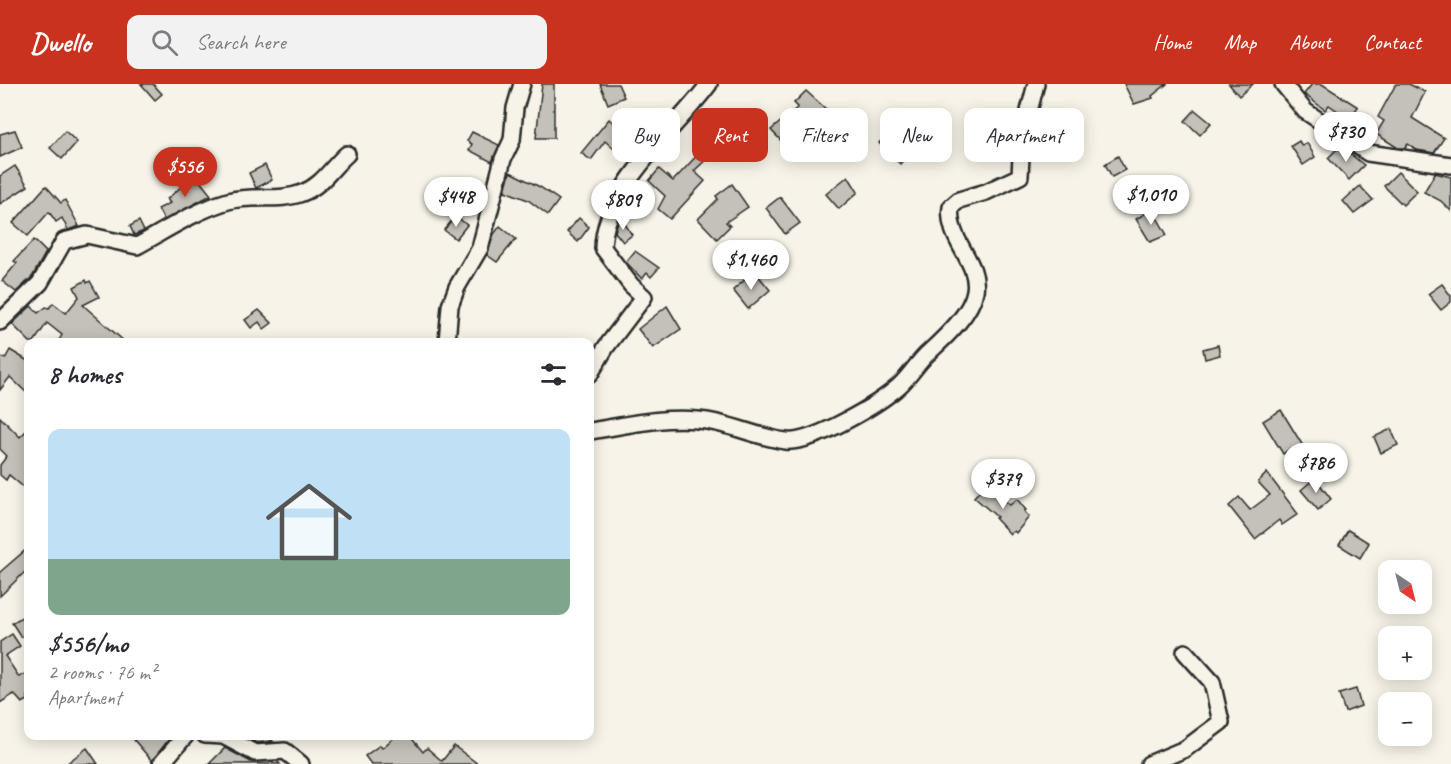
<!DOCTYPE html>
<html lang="en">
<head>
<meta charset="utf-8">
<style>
  body { margin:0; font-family:Caveat,sans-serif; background:#f2f2f3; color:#2b2b33; height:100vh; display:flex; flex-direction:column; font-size:22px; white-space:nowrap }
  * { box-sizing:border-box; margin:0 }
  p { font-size:20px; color:#7c7c81 }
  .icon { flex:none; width:33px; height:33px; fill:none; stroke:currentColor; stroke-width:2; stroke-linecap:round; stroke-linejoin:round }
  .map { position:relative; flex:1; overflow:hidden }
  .details { position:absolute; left:24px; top:254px; width:570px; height:402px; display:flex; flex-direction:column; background:#fff; border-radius:12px; box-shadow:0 3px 15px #0003 }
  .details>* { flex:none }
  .hud { position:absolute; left:612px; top:24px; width:570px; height:54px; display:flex; gap:12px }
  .needle { width:39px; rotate:145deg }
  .buttons { position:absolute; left:1378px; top:476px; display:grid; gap:12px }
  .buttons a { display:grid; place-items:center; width:54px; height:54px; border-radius:12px; background:#fff; box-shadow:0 3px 15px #0003; font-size:30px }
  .price { position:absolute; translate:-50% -51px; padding:0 14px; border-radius:21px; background:#fff; color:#222; font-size:20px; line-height:39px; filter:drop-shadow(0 2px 3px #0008) }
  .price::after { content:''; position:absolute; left:50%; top:36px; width:18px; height:14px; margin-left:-9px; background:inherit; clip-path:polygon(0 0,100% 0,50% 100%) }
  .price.current { background:#c8321e; color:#fff }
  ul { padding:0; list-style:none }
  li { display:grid; align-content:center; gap:12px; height:318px; padding:0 24px }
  li span { display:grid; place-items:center; height:186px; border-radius:12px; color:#555 }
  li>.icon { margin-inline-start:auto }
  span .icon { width:108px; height:108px; fill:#fffc; stroke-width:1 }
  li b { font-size:26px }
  h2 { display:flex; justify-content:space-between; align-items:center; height:72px; padding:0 24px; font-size:26px }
  .pill { padding:0 21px; border-radius:12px; background:#fff; box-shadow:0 3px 15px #0003; font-size:21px; line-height:54px }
  .pill.current { background:#c8321e; color:#fff }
  header { display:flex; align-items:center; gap:36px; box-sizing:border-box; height:84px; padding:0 30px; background:#c8321e; color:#fff }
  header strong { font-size:28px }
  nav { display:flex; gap:33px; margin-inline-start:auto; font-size:21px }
  .search { width:420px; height:54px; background:#f2f2f3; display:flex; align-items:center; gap:15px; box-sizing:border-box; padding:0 21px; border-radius:12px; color:#7c7c81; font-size:22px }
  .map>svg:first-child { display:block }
</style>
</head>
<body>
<header>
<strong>Dwello</strong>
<div class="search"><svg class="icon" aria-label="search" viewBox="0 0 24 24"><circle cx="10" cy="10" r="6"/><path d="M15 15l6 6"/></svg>Search here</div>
<nav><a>Home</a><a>Map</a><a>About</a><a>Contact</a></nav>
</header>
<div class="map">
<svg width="1451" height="680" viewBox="0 0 1451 680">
  <rect width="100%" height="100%" fill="#f7f3e8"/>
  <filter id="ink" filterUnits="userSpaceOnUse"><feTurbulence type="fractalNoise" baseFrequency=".0167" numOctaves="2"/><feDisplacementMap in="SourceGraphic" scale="12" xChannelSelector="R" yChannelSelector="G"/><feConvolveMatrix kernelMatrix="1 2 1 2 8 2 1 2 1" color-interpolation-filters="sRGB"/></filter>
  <g filter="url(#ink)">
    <g fill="#c4c1b9" stroke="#2b2b2b" stroke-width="1.5">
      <polygon points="141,0 153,0 162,10 155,16"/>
      <polygon points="542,0 554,0 554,54 536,54"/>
      <polygon points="600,0 618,0 624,13 608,20"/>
      <polygon points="1124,0 1167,0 1152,12 1153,14 1134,20"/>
      <polygon points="1229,0 1253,0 1239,12"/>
      <polygon points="1312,0 1322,0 1358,23 1349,35 1329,21 1325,26 1304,10"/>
      <polygon points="1396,0 1409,0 1425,8 1412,34 1444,54 1434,69 1417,66 1408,60 1405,64 1398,64 1376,50 1384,37 1378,33"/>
      <polygon points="806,7 826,25 802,51 806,55 794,66 790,62 786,62 771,46 798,23 794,19"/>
      <polygon points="1195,26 1211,39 1200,51 1185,37"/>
      <polygon points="747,31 760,44 750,55 740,45 724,57 720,53 739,33 742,36"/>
      <polygon points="609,35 626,50 614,65 605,57 591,76 581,69"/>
      <polygon points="15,46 22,63 0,73 0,50"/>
      <polygon points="65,47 77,58 62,75 50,64"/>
      <polygon points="890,47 912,66 900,80 879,59"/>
      <polygon points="472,48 499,61 492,78 469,66 472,60 467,57"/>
      <polygon points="1299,57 1302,62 1307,59 1315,73 1303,81 1291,62"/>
      <polygon points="1340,62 1364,81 1349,96 1328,74"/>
      <polygon points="704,64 711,71 694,87 705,97 670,135 658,125 665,112 649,97 659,85 673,97"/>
      <polygon points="1118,72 1125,86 1112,93 1105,80"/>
      <polygon points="265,81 272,96 256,104 249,89"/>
      <polygon points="15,82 28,102 0,120 0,92"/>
      <polygon points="510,88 540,103 559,116 548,131 528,116 505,107"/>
      <polygon points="1398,88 1417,107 1403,121 1384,102"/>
      <polygon points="1435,89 1451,93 1451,127 1441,117 1424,108"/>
      <polygon points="195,91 211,111 164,136 158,125 170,119 167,115"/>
      <polygon points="848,92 858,108 839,125 826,110"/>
      <polygon points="732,100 748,123 726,138 730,142 717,155 698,135 718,115 716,112"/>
      <polygon points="46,102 61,119 65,116 79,142 68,146 62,134 56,138 49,128 28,152 13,139"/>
      <polygon points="1360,102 1373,116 1354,130 1343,117"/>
      <polygon points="780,113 800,139 785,150 766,124"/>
      <polygon points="1152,125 1167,151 1150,158 1136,135"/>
      <polygon points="456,132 467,141 456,155 444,146"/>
      <polygon points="579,134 589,143 578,158 567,148"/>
      <polygon points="622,135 632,151 623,158 615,148 618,138"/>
      <polygon points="139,137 144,147 134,151 130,142"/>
      <polygon points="500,142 516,155 497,178 487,171 494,150"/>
      <polygon points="34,156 46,168 32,193 16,208 2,197 17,179 14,177"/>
      <polygon points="635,167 659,184 651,193 647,189 642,195 626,178"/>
      <polygon points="757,190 770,206 748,225 733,206 748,193 751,196"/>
      <polygon points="86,196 87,199 90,197 99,213 83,221 125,258 58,258 62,251 47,239 34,258 30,258 12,240 31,222 38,229 46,223 49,224 53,219 66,229 79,213 74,203"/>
      <polygon points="1442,200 1451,212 1451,218 1441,226 1428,210"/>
      <polygon points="667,222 681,245 653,264 638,245"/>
      <polygon points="259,226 272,239 264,245 259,238 251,244 245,236"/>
      <polygon points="1218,261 1220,271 1205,275 1203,265"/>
      <polygon points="10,266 28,277 28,310 10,293 0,306 0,272 5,275"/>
      <polygon points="1281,326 1303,362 1292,368 1291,365 1283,370 1263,337"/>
      <polygon points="0,333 20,353 28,345 28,407 9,391 6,396 0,391 0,381 7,372 0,365"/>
      <polygon points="1391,345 1398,361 1381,369 1374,353"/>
      <polygon points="1267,389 1298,430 1282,441 1279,436 1255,455 1229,422 1239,413 1250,426 1270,411 1258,398"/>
      <polygon points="1315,394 1331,415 1318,426 1301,406"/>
      <polygon points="986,400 1010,421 1017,415 1026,426 1024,427 1029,433 1016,449 1014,447 1010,450 995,434 997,433 974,413"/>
      <polygon points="1348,446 1369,459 1360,474 1339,461"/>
      <polygon points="28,464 28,485 0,512 0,488"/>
      <polygon points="28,529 28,548 21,553 12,539"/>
      <polygon points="12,550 20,562 5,572 19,593 28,588 28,616 22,619 14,610 0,619 0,558"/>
      <polygon points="1356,605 1361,622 1345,628 1339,610"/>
      <polygon points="139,651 165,651 169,655 152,677 134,656"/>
      <polygon points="242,651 273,651 270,655 273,657 257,659"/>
      <polygon points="397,651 409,651 423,668 427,664 442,677 454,662 478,680 371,680 365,672 380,661 382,664"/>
      <polygon points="87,664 98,680 66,680"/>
      <polygon points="225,664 251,678 277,677 280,680 209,680"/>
    </g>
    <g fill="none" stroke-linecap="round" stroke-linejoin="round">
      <g stroke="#2b2b2b" stroke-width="20">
        <g id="minor">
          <polyline points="1283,0 1305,27 1368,69 1451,81"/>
          <path d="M0 238 40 199 64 157 87 151 137 162C166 146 195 127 228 117 253 110 279 118 302 109 322 102 332 83 347 70"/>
          <polyline points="447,258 450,222 457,203 480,164 503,75 512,56 515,24 522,0"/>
          <path d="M590 290 606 263 644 213 631 201 603 164C604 103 675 46 709 0"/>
          <path d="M590 347C628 341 658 333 698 336 728 338 755 353 786 357 812 360 879 320 899 302 909 293 916 281 926 271 942 256 971 231 975 207 980 177 946 156 951 123L959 116 986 108 1020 92 1022 54 1036 0"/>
          <polyline points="205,651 223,652 255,669 285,667 301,680"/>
          <polyline points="161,680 186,651"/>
          <polyline points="1149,680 1185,665 1221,638 1212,598 1185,568"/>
        </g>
      </g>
      <use href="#minor" stroke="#f7f3e8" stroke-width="15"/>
    </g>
  </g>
</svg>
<div class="buttons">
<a><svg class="needle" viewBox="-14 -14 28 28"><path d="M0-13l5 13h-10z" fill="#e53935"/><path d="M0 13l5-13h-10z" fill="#7c7c81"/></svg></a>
<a>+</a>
<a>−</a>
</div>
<b class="price" style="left:1346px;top:79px">$730</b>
<b class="price current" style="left:185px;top:114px">$556</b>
<b class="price" style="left:1151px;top:142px">$1,010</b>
<b class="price" style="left:456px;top:144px">$448</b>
<b class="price" style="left:623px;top:147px">$809</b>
<b class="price" style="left:751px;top:207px">$1,460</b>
<b class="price" style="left:1316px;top:410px">$786</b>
<b class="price" style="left:1003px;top:426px">$379</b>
<div class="hud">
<a class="pill">Buy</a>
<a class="pill current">Rent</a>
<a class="pill">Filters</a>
<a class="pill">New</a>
<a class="pill">Apartment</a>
</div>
<section class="details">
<h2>8 homes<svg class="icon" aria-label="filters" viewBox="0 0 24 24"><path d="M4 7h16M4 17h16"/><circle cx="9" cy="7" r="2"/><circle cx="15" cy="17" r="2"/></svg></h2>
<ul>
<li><span style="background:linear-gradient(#bfe0f5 70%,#7fa58c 0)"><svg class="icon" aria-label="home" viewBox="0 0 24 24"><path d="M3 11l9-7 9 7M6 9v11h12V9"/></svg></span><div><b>$556/mo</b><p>2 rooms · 76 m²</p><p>Apartment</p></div></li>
</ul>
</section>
</div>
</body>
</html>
